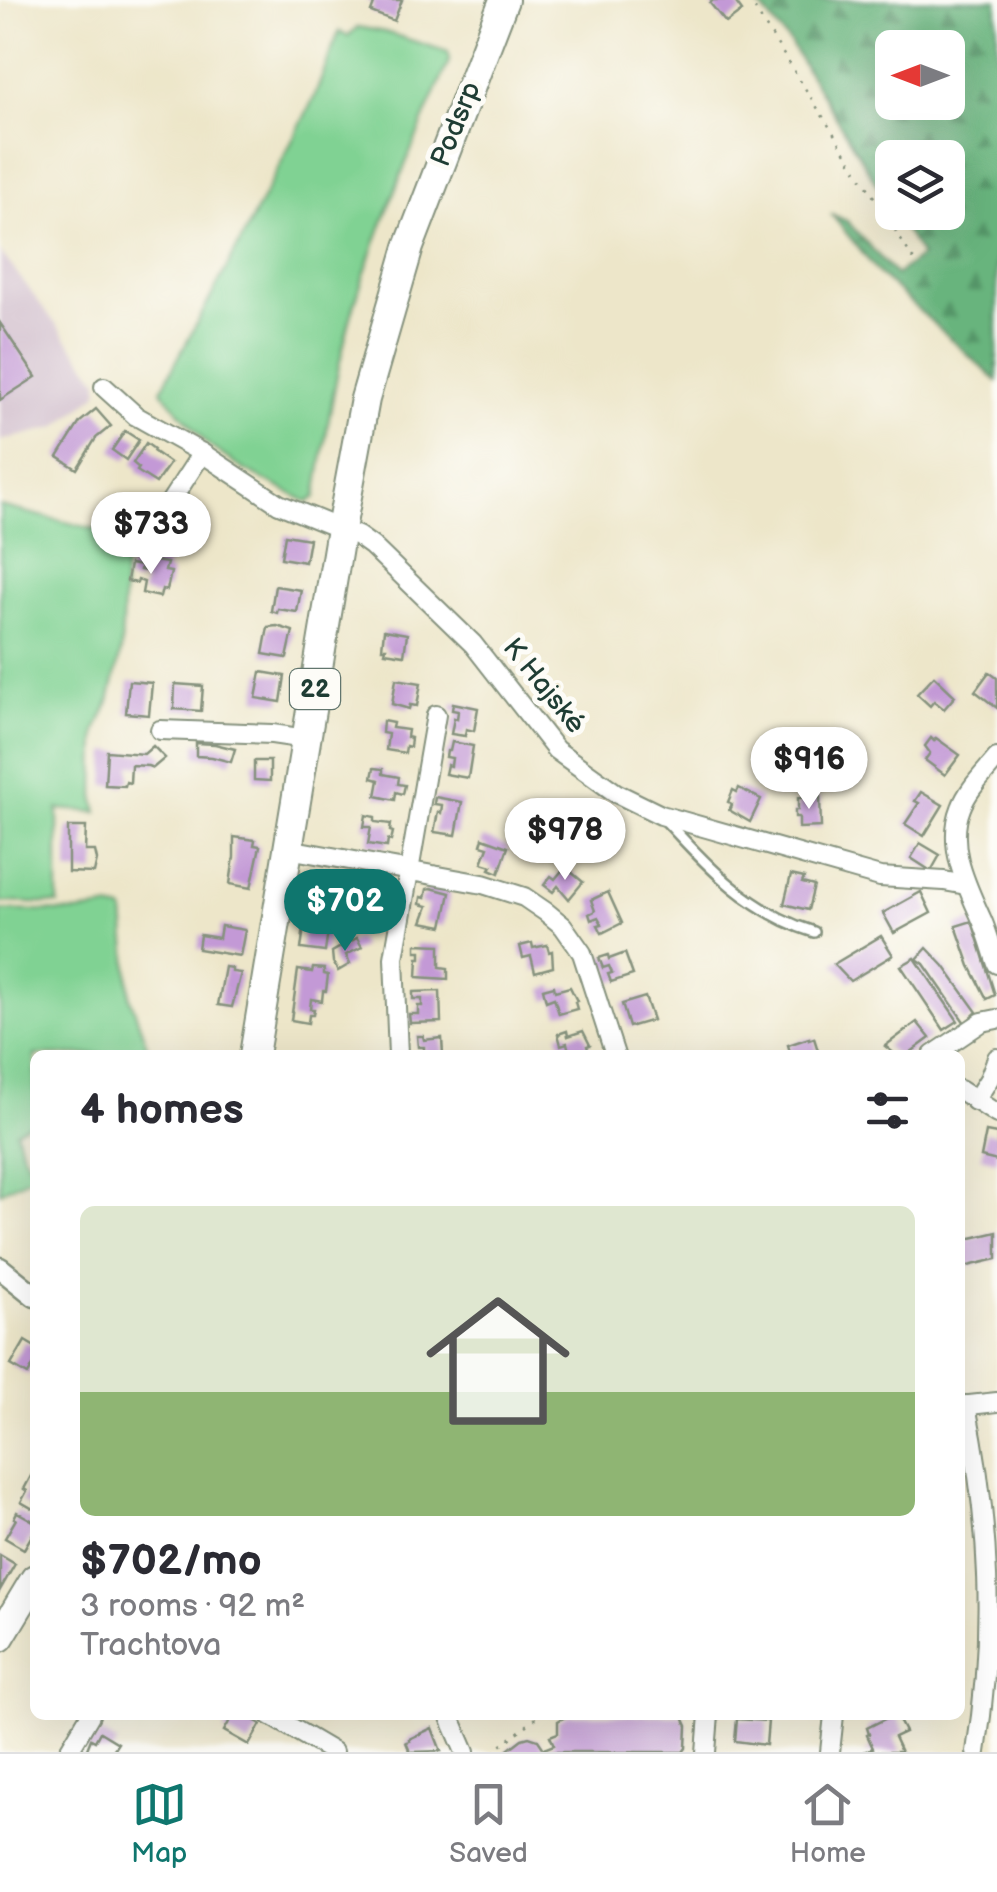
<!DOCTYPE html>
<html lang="en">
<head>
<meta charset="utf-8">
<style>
  body { margin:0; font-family:"Balsamiq Sans",sans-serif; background:#f7f7f7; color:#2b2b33; height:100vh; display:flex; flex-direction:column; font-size:38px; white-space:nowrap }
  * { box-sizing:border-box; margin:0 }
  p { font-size:32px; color:#7c7c81 }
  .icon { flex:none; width:55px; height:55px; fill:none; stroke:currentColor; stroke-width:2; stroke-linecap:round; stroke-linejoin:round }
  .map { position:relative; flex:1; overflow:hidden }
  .side { position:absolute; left:30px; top:1050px; width:935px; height:670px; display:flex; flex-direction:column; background:#fff; border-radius:15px; box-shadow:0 10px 40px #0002 }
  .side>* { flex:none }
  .needle { width:65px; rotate:270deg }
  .controls { position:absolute; left:875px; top:30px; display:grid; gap:20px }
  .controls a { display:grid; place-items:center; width:90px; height:90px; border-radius:15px; background:#fff; box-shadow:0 10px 40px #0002; font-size:50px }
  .price { position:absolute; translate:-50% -85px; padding:0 22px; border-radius:35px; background:#fff; color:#222; font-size:32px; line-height:65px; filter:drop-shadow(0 2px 5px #0008) }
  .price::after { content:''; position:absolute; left:50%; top:60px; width:30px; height:22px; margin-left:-15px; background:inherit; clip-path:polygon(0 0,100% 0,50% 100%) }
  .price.active { background:#0f766e; color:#fff }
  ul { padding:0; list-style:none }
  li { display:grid; align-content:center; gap:20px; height:530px; padding:0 50px }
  li span { display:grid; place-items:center; height:310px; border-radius:15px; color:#555 }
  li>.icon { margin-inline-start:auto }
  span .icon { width:180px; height:180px; fill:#fffc; stroke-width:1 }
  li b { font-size:42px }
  h2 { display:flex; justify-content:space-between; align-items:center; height:120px; padding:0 50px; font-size:42px }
  .tabs { display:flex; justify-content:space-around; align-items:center; height:140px; border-top:2px solid #e1e1e2; background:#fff; font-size:28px; color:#7c7c81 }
  .tabs a { display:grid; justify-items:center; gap:5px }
  .tabs .active { color:#0f766e }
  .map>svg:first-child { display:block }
</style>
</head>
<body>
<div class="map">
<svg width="997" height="1752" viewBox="0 0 997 1752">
  <defs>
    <pattern id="forest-firs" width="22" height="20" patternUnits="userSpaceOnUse" patternTransform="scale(2.5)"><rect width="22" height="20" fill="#68b47d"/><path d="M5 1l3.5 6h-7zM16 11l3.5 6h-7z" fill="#559467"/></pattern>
  </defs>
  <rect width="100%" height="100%" fill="#fdfcf7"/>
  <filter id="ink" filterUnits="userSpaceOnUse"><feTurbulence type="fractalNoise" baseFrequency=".01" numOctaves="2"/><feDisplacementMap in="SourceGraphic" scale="20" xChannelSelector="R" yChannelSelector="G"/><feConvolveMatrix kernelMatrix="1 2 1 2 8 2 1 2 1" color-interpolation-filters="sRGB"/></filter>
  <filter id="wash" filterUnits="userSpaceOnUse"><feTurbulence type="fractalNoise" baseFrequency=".0048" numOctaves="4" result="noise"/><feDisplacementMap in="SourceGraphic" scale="40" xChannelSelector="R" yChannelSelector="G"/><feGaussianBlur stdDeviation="2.25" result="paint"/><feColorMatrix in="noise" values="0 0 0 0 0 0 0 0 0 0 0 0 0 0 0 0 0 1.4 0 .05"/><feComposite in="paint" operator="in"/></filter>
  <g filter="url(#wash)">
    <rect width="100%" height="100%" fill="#ede6c9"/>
    <polygon fill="#d0bdcc" points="0,251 99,381 98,393 57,427 0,441"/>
    <g fill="#80d293" stroke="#508864" stroke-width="2.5">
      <path d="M358 27 385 32 448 52 449 61C418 133 387 206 362 281 338 351 328 424 316 497L308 502 243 469 208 445 161 390 242 239 315 96 339 31 348 36Z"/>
      <polygon points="0,506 111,533 125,550 121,651 109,701 96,731 95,800 98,812 58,809 58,904 0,902"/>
      <polygon points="108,908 124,911 130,998 148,1048 148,1055 35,1055 35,1120 16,1131 21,1149 34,1175 0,1192 0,910 77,912"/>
    </g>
    <path fill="url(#forest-firs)" stroke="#447858" stroke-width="2.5" fill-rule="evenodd" d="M755 0H997V381L881 276 831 214 847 221 896 275 921 256 894 213 948 212V158H892V209L790 43ZM892 48H948V102H892Z"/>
    <g id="blocks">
      <g fill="#c399d6">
        <polygon points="365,0 402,0 394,21 371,12 374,4"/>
        <polygon points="713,0 734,0 742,11 726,23 710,3"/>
        <polygon points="0,323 36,377 0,400"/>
        <polygon points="96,409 111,426 96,438 77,469 58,457 80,422"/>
        <polygon points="125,431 139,440 126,460 112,450"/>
        <polygon points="146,443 154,449 153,451 170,463 156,483 137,471 139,468 133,463"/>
        <polygon points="285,535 309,539 305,562 281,558"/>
        <polygon points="149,560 167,563 165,571 171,572 167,590 162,589 160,597 142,593 144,582 138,580 137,583 127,581 130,564 141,566 140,570 146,571"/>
        <polygon points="275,586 301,590 297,612 278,609 277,613 271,611"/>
        <polygon points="277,626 293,631 287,658 263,654 268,627"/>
        <polygon points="384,630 407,634 404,655 385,652 386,648 382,648"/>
        <polygon points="261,672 285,676 281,702 256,698"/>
        <polygon points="989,672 997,678 997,708 975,691"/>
        <polygon points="934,676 955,696 944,709 934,701 930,706 917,694"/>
        <polygon points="396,679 421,683 417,706 410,705 409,709 392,704"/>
        <polygon points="129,681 152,683 149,715 126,713"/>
        <polygon points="175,684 203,686 201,711 174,709"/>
        <polygon points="453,703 478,708 474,731 466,729 465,736 451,734 454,718 457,719 458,711 452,710"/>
        <polygon points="383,721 393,723 392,728 408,730 407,737 411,738 410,747 406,746 405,753 386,750 388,734 382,733"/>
        <polygon points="931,738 934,741 936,738 960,755 945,775 925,760 930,753 925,746"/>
        <polygon points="452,742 473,746 468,778 445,774 447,765 451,766 452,758 446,757 447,751 450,751"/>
        <polygon points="196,743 215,744 235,749 231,762 212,757 196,756"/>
        <polygon points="153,746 165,758 153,768 148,766 131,765 130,783 126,782 125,786 105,785 107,751 144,754"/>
        <polygon points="254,761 270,761 270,781 254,780"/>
        <polygon points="374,768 383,769 383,774 399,777 398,784 405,785 403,794 396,792 395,800 376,796 379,780 372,778"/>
        <polygon points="739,788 761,799 750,822 729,810 732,804 728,802 733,790 737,792"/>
        <polygon points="921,792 943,805 924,836 905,824 919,803 915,801"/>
        <polygon points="435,797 462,802 456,835 434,832 438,812 441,813 442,805 434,804"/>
        <polygon points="820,797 821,827 799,828 799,817 795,817 795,810 798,810 798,798"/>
        <polygon points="530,814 553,815 552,841 534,838 534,821 530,821"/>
        <polygon points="366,815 375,817 375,822 391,824 390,831 393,832 391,841 388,840 387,847 368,844 371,827 364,827"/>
        <polygon points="68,827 86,827 85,851 95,851 97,860 94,873 68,872"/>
        <polygon points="234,837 255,840 254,845 260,846 251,888 230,884 234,857"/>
        <polygon points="483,838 508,847 499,873 490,869 492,866 482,863 488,847 481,845"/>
        <polygon points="920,843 940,855 931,871 911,858"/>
        <polygon points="565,867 583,882 569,899 558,886 553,892 544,885 551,876 555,879"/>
        <polygon points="791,875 804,878 802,883 814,886 808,910 784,904"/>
        <polygon points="431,888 450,893 443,926 422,922 428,906 420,904 421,897 425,898 427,889"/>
        <polygon points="608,892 622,923 602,933 598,925 602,924 598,917 591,920 589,914 595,911 591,900"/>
        <polygon points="921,892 931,913 894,933 883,913"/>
        <polygon points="972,921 995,995 987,999 970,966 956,926"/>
        <polygon points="221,926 245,930 240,956 198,949 200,935 219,938"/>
        <polygon points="304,927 328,931 325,952 301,949"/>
        <polygon points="881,936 893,955 850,981 834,964"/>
        <polygon points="357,938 362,947 346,955 350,964 338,971 333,962 332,952"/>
        <polygon points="532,943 533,948 547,945 549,952 552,951 553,967 535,972 531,956 523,958 520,946"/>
        <polygon points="416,944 440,945 440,967 448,968 448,979 417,977 418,958 421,958 421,951 416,951"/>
        <polygon points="927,948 944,966 977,1012 965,1023 924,964 917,959"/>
        <polygon points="625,953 633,975 611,982 608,974 612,973 609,966 603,968 599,958 608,955 609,959"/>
        <polygon points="915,958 958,1021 944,1030 901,966"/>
        <polygon points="225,967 232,968 232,972 241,973 232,1007 218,1005"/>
        <polygon points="313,968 324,969 324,974 328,975 326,991 323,991 322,1001 311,999 310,1009 314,1009 313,1015 309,1015 308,1023 291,1020 298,970 312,972"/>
        <polygon points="554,986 555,991 570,987 577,1001 575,1002 577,1009 559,1014 554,998 546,1001 543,989"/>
        <polygon points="440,991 441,1022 410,1023 409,1014 418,1014 418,1006 422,1006 422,999 413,999 413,992"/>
        <polygon points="645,997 653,1020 629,1027 622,1004"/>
        <polygon points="917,1022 930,1038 907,1055 896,1055 885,1046"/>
        <polygon points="567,1031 568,1036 583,1031 590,1045 587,1046 589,1053 570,1055 567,1043 561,1045 558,1034"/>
        <polygon points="417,1036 423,1036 424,1040 442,1038 443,1055 424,1055 424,1047 418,1047"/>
        <polygon points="809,1038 809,1040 814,1038 819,1054 791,1055 788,1045"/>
        <polygon points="986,1132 997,1134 997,1161 981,1157"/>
        <polygon points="997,1232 997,1259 960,1268 960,1235 963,1234 967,1239"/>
        <polygon points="25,1341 35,1347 35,1362 28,1375 11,1365"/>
        <polygon points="31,1476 35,1478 35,1510 21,1502 27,1491 24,1489"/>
        <polygon points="17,1512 35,1522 35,1530 24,1549 5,1538 16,1519 14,1518"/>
        <polygon points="0,1555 15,1564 0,1590"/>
        <polygon points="233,1715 244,1715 261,1724 249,1745 224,1731"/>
        <polygon points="569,1715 682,1715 687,1726 686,1748 683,1752 505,1752 522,1739 529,1737 538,1740 544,1749 554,1745 550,1736 558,1733 558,1721"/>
        <polygon points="893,1715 896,1715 905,1732 894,1737 901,1752 864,1752 873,1748 867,1735 869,1734 867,1728"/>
        <polygon points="737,1719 768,1721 766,1745 735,1741"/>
        <polygon points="432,1728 441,1751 410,1752 406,1742 410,1741 409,1739"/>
        <polygon points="100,1732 118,1743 112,1752 88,1752 87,1749 91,1739 95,1741"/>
      </g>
    </g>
  </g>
  <g filter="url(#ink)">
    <use href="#blocks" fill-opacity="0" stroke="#86927e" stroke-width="2.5"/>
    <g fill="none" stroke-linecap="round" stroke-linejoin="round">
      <g stroke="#86927e" stroke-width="14">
        <path id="service" d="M666 821C710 869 750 912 814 932"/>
      </g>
      <g stroke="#86927e" stroke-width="22">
        <g id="minor">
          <polyline points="104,387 136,416 202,453"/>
          <polyline points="152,530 202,453 279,504 358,536 372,546 473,644 556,750 616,793 661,815 880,877 944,881 966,885"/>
          <polyline points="160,730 272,734 306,739"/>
          <path d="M997 758C984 774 968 789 961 808 946 846 967 886 982 920 988 934 992 949 997 964"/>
          <polyline points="288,849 483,884 524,897 546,912 563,926 582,953 615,1055"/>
          <polyline points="398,1055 394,958 436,715"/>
          <polyline points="933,1055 982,1022 997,1019"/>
          <polyline points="960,1090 997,1114"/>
          <polyline points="975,1101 989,1079 997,1058"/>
          <path d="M966 1405C990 1525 995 1631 976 1752"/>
          <polyline points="960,1406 997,1402"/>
          <polyline points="270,1715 333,1752"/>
          <polyline points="449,1715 465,1752"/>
          <polyline points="68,1752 90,1715"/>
          <polyline points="706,1752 709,1715"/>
          <polyline points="830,1752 834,1715"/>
        </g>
      </g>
      <g stroke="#86927e" stroke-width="25">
        <polyline id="tertiary" points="0,1268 35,1296"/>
      </g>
      <g stroke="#86927e" stroke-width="32">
        <g id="primary">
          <polyline points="254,1055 341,529 365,399 409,247 504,0"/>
          <polyline points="0,1637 35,1579"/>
        </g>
      </g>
      <g stroke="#86927e" stroke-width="2.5" stroke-dasharray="2.5 8" stroke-linecap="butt">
        <polyline points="749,0 917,265"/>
        <polyline points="493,1752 540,1715"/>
      </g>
      <use href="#service" stroke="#fff" stroke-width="9"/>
      <use href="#minor" stroke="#fff" stroke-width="18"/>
      <use href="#tertiary" stroke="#fff" stroke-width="20"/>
      <use href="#primary" stroke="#fff" stroke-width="28"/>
    </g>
  </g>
  <g text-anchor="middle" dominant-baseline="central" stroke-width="10" stroke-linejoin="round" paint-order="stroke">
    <rect fill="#fdfcf7" stroke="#62766e" stroke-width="2.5" x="290" y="669" width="50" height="40" rx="8"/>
    <g font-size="25" font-weight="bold" fill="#1f3d34">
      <text x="315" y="689">22</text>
    </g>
    <g font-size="28" fill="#1f3d34" stroke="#fdfcf7">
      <text transform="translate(456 124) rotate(-68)">Podsrp</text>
      <text transform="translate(544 686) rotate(51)">K Hajské</text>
    </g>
  </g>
</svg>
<div class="controls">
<a><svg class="needle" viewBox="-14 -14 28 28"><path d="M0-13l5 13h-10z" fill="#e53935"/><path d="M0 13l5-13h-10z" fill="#7c7c81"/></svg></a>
<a><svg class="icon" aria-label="layers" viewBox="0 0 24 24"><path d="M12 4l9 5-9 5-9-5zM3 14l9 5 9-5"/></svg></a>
</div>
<b class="price" style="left:151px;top:577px">$733</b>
<b class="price" style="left:809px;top:812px">$916</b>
<b class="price" style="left:565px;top:883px">$978</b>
<b class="price active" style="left:345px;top:954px">$702</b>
<section class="side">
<h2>4 homes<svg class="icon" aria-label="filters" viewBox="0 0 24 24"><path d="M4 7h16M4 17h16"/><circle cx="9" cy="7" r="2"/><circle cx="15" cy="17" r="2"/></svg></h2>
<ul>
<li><span style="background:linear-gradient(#dfe7d0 60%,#8fb573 0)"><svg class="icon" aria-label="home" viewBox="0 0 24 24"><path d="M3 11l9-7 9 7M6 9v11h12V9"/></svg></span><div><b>$702/mo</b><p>3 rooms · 92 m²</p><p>Trachtova</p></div></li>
</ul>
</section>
</div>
<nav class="tabs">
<a class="active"><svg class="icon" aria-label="map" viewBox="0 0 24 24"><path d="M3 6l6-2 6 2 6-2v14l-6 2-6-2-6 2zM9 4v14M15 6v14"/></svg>Map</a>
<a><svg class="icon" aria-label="saved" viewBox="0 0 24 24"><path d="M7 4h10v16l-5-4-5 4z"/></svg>Saved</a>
<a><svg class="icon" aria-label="home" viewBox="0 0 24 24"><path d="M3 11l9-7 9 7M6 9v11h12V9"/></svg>Home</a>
</nav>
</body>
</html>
